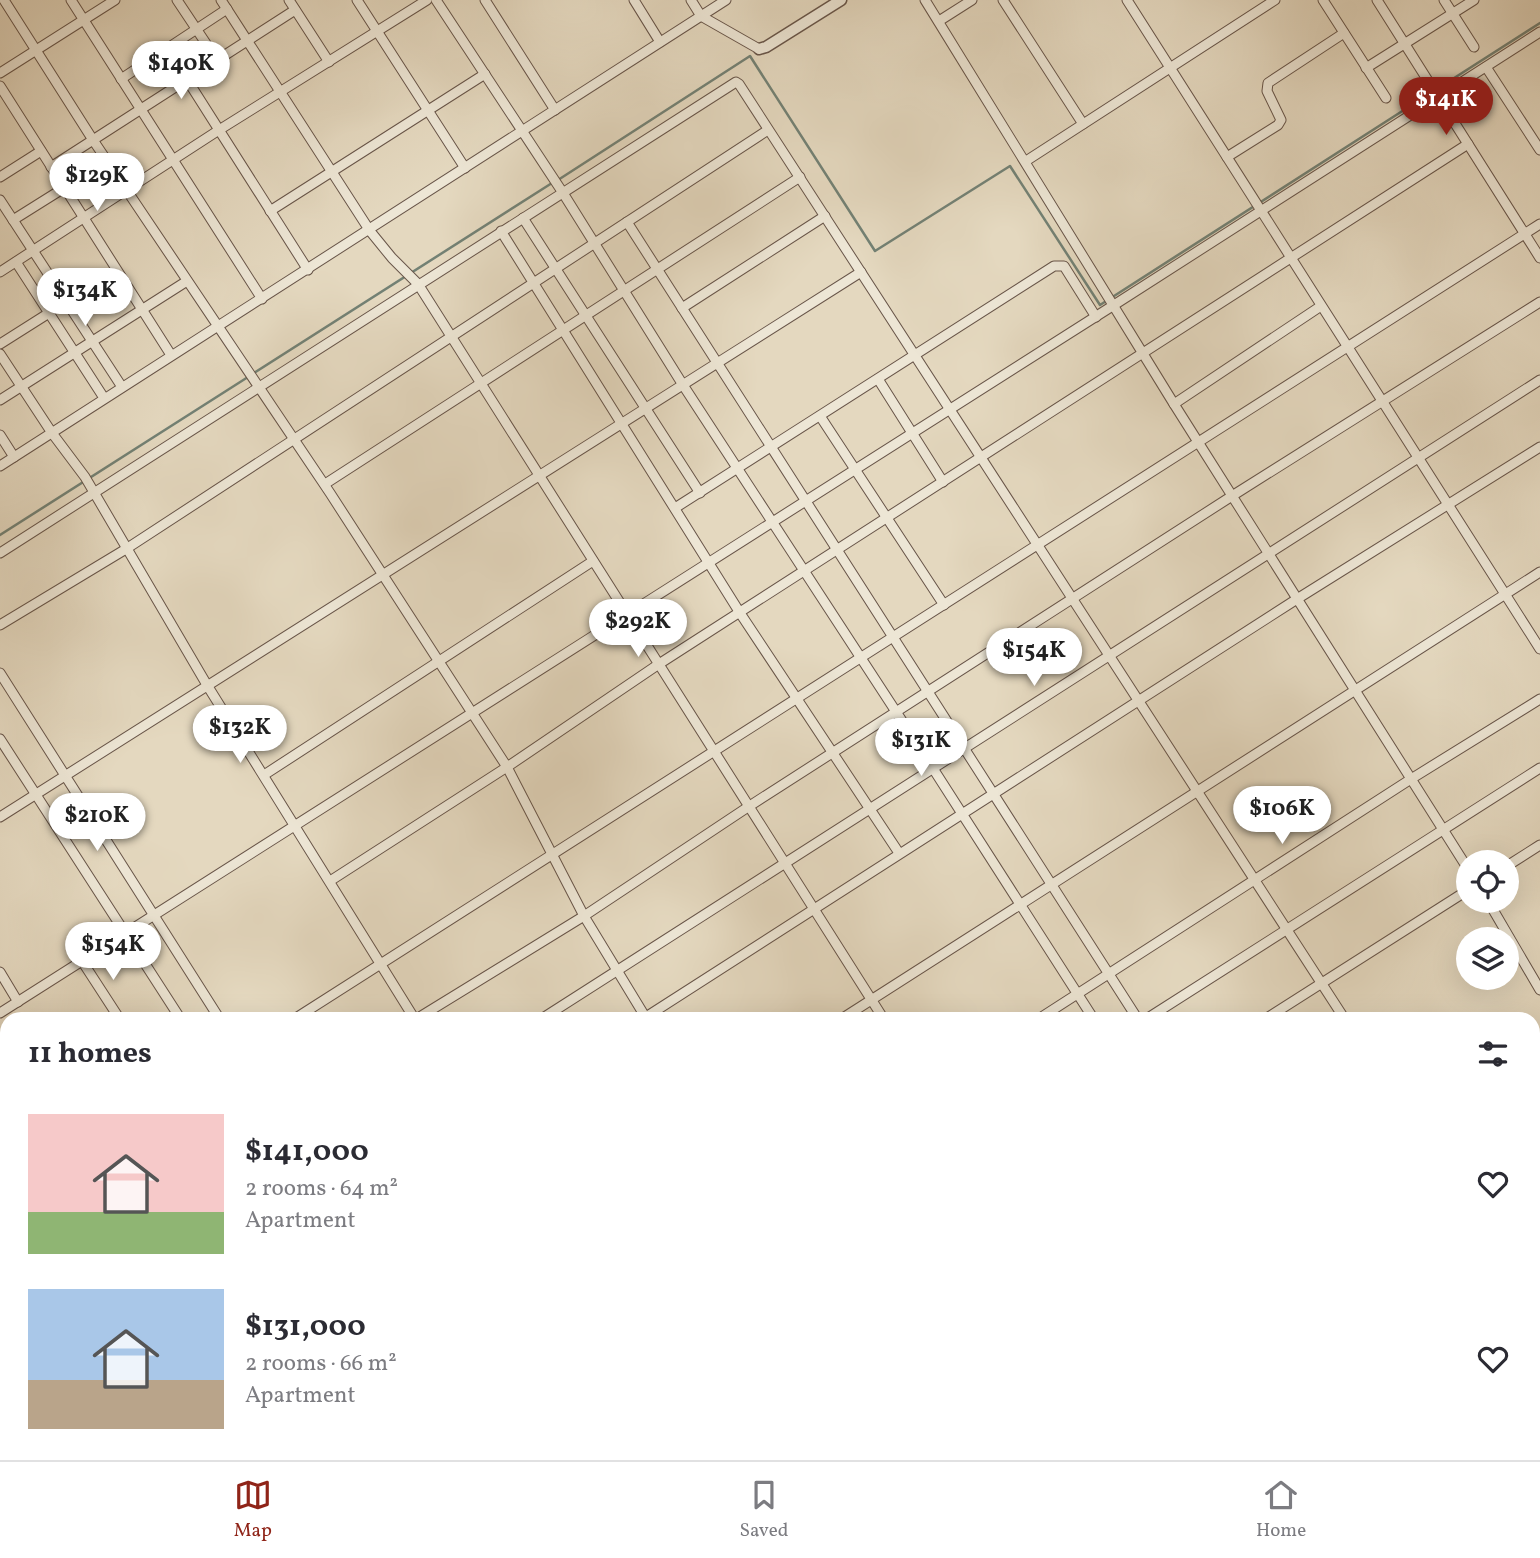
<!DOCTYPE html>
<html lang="en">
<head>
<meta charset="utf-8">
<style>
  body { margin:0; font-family:Vollkorn,serif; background:#f2f2f3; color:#2b2b33; height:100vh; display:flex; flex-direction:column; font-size:26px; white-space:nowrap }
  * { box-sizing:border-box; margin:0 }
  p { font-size:23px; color:#7c7c81 }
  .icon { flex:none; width:38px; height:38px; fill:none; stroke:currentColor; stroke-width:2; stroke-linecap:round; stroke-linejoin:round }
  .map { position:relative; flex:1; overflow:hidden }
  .panel { position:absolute; left:0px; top:1012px; width:1540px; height:450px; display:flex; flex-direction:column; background:#fff; border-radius:21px 21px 0 0; box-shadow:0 7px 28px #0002 }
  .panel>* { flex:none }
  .tools { position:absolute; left:1456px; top:850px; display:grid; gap:14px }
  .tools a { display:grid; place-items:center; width:63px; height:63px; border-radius:50%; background:#fff; box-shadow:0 7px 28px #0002; font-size:35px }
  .price { position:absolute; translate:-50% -60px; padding:0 16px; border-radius:24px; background:#fff; color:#222; font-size:23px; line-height:46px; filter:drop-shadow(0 2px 4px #0008) }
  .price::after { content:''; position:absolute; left:50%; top:42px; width:21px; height:16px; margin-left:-10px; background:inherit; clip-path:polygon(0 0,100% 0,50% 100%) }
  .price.selected { background:#8f2418; color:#fff }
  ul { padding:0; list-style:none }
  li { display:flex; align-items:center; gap:21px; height:175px; padding:0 28px }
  li span { display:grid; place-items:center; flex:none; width:196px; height:140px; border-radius:0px; color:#555 }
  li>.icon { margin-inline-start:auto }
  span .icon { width:84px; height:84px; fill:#fffc; stroke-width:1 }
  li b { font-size:30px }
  h2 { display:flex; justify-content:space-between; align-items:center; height:84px; padding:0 28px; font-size:30px }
  .dock { display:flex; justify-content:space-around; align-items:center; height:98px; border-top:2px solid #e1e1e2; background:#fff; font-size:19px; color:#7c7c81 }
  .dock a { display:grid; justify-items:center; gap:4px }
  .dock .selected { color:#8f2418 }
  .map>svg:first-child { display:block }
</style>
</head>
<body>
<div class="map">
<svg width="1540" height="1460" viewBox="0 0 1540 1460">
  <rect width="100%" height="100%" fill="#e4d8bf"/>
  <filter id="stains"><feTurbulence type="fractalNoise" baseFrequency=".00286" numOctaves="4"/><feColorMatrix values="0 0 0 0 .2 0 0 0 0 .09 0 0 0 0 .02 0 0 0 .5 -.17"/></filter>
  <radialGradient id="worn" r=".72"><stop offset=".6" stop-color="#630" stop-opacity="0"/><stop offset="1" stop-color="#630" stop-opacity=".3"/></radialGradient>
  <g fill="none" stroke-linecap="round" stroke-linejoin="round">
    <g stroke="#738174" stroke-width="2.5">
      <polyline points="1437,89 1540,23"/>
      <polyline points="558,180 750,56 875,251 1010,166 1100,305 1432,92"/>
      <polyline points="254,373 552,183"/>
      <polyline points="0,535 248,377"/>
    </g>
    <g stroke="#685549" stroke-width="11">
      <g id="minor">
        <polyline points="4,0 93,140 330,493 507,767 584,916 646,1018"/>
        <polyline points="71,0 262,299"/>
        <polyline points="177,0 217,60"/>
        <polyline points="221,0 370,231 392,258 418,284 883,1018"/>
        <polyline points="289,0 329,62"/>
        <polyline points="357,0 465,168"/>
        <polyline points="436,0 563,193 683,385 934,770 1093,1018"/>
        <polyline points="485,0 555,110"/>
        <polyline points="634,0 660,42"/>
        <polyline points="691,0 701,16 759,49"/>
        <polyline points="925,0 1174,404 1468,869"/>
        <polyline points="1003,0 1083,124"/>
        <polyline points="1127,0 1540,649"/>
        <polyline points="1323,0 1386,98"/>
        <polyline points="1377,0 1540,258"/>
        <polyline points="1444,0 1474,47"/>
        <polyline points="939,21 972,0"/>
        <polyline points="167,48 308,270"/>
        <polyline points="1486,67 1540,150"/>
        <polyline points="1366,68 1474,0"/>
        <polyline points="0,73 115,0"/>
        <polyline points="121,79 227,9"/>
        <polyline points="0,86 171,355"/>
        <polyline points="1227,157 1278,125 1281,120 1267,91 1268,83 1344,33"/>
        <polyline points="1026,161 1275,0"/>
        <polyline points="51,167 295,10"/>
        <polyline points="0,177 41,151"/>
        <polyline points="0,200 122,387"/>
        <polyline points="270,211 485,74"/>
        <polyline points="523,218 700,493"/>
        <polyline points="13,220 64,188"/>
        <polyline points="627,222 1137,1018"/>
        <polyline points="501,231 740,613 899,853"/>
        <polyline points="16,262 104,398"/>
        <polyline points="0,272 219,130 427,0"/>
        <polyline points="682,308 825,216"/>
        <polyline points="0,344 49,313"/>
        <polyline points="0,354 52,433 85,477 207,685 414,1018"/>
        <polyline points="878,379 943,482"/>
        <polyline points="0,400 187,281"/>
        <polyline points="1174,404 1321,306"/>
        <polyline points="820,416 944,605"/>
        <polyline points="0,435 14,457"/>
        <polyline points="0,466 726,0"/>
        <polyline points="325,484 800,177"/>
        <polyline points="675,508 1054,266 1064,266 1096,317"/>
        <polyline points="0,553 736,82 739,84 1344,1018"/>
        <polyline points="0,625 126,549 768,130"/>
        <polyline points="0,673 219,1018"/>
        <polyline points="0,739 180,1018"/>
        <polyline points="264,775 593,561"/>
        <polyline points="0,817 861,272"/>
        <polyline points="1507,866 1540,845"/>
        <polyline points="330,881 507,767 659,664 1468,144"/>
        <polyline points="1488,901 1540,990"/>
        <polyline points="82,961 119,1018"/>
        <polyline points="0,972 18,1002"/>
        <polyline points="0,1013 1114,305 1540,32"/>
        <polyline points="646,1017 1297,599 1540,447"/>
        <polyline points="296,1018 1540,224"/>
        <polyline points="418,1018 584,916 748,807 1232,496 1540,302"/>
        <polyline points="543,1018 1540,380"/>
        <polyline points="843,1018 1540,572"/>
        <polyline points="1040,1018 1411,779 1540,699"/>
        <polyline points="1148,1018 1540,768"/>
        <polyline points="1267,1018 1468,890"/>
        <polyline points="1533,1179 1540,1168"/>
        <polyline points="0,1206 7,1202"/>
        <polyline points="0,1283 7,1278"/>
        <polyline points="0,1364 7,1360"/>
        <polyline points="0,1453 7,1449"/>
        <polyline points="684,1454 688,1460"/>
        <polyline points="933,1454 937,1460"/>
        <polyline points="1282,1454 1286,1460"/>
        <polyline points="153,1460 162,1454"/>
        <polyline points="350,1460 359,1454"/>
        <polyline points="456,1460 465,1454"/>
        <polyline points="578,1460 587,1454"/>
        <polyline points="1034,1460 1042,1454"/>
        <polyline points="1147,1460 1156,1454"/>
      </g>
    </g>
    <g stroke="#685549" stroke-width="13">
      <g id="tertiary">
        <polyline points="759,49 766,47 841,0"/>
        <polyline points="1533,1057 1540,1052"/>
        <polyline points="0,1075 7,1085"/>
        <polyline points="240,1454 244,1460"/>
        <polyline points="907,1460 916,1454"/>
      </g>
    </g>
    <use href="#minor" stroke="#ede6d5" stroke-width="9"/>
    <use href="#tertiary" stroke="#ede6d5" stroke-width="10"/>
  </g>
  <rect width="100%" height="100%" filter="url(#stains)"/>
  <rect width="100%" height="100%" fill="url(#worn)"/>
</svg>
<div class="tools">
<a><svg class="icon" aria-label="locate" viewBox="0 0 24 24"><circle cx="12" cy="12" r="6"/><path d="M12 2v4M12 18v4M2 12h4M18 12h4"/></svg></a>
<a><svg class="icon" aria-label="layers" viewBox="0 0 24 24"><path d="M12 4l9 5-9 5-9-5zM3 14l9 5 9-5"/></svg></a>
</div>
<b class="price" style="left:181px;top:101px">$140K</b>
<b class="price selected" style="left:1446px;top:137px">$141K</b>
<b class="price" style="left:97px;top:213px">$129K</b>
<b class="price" style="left:85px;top:328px">$134K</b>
<b class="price" style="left:638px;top:659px">$292K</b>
<b class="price" style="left:1034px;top:688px">$154K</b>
<b class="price" style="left:240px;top:765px">$132K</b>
<b class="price" style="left:921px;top:778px">$131K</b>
<b class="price" style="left:1282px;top:846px">$106K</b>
<b class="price" style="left:97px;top:853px">$210K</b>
<b class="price" style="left:113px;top:982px">$154K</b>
<section class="panel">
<h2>11 homes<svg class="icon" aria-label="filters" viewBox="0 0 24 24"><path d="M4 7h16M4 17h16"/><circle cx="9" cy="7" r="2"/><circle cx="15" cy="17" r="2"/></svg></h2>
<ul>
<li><span style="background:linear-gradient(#f6c9c9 70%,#8fb573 0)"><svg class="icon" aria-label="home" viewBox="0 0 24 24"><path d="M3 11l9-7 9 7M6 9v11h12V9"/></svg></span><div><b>$141,000</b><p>2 rooms · 64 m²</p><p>Apartment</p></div><svg class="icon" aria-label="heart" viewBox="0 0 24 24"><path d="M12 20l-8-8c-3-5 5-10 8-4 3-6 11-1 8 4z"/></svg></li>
<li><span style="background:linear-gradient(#a9c7e8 65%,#b9a48a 0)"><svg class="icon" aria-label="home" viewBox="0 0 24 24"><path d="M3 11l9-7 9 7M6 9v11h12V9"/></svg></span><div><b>$131,000</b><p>2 rooms · 66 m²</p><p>Apartment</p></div><svg class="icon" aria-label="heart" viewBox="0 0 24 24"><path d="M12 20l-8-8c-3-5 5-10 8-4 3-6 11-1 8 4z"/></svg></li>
</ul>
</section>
</div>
<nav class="dock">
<a class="selected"><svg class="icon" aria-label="map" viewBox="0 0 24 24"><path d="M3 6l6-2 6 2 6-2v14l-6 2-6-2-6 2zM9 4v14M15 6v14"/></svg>Map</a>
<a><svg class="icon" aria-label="saved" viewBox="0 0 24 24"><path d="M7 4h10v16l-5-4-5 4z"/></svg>Saved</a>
<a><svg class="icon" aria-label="home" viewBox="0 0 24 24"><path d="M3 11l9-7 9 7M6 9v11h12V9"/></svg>Home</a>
</nav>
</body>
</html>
